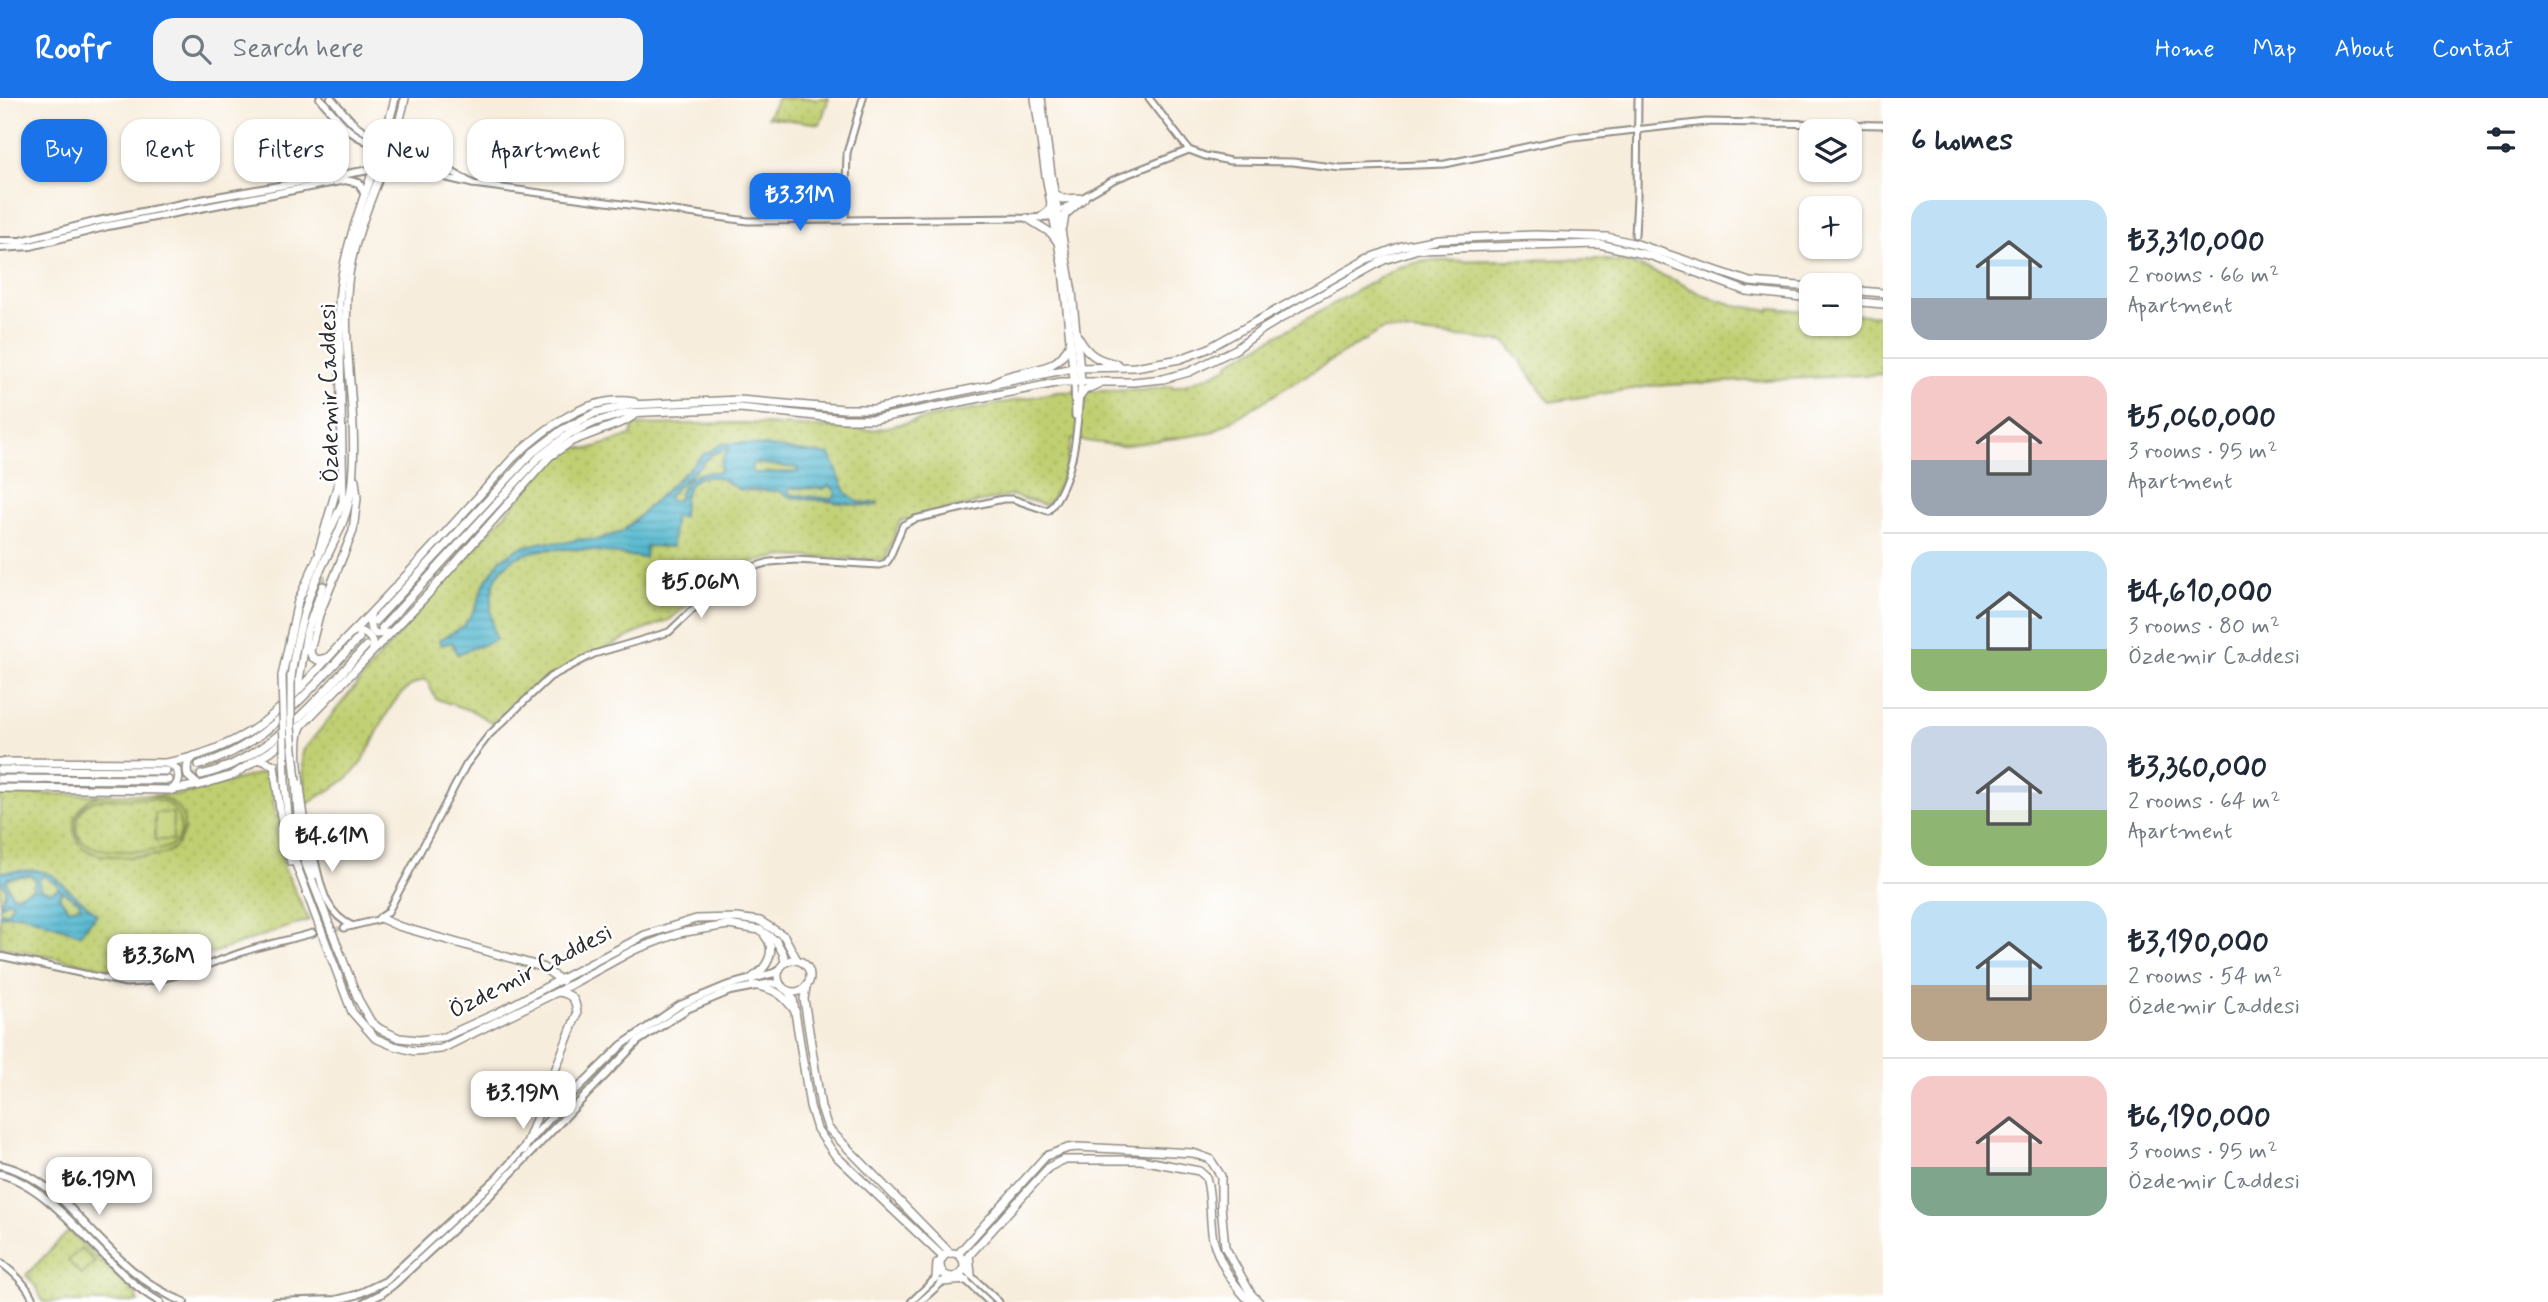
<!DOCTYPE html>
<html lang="en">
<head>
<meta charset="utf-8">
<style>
  body { margin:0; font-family:Mynerve,sans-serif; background:#f2f2f3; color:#1f2937; height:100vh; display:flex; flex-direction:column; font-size:26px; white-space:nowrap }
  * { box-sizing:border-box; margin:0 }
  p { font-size:23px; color:#747a83 }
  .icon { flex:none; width:38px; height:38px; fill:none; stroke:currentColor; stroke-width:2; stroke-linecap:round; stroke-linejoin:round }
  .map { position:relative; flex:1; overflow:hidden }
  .drawer { display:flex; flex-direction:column; background:#fff; width:665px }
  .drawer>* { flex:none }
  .banner { position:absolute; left:21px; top:21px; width:665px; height:63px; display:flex; gap:14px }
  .tools { position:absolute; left:1799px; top:21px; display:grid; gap:14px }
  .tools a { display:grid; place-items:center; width:63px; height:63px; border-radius:14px; background:#fff; box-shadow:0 2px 5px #0004; font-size:35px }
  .price { position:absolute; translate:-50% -60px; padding:0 16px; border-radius:14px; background:#fff; color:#222; font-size:23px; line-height:46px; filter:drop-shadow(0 2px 4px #0008) }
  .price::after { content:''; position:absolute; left:50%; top:42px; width:21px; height:16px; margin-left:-10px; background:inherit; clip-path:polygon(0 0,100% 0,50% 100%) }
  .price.current { background:#1a73e8; color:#fff }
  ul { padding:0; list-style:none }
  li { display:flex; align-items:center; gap:21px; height:175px; padding:0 28px }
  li+li { border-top:2px solid #e0e1e3 }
  li span { display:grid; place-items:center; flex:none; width:196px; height:140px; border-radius:21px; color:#555 }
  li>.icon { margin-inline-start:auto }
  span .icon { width:84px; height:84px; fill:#fffc; stroke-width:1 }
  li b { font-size:30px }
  h2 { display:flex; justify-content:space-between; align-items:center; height:84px; padding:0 28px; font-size:30px }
  .tag { padding:0 24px; border-radius:21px; background:#fff; box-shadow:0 2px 5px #0004; font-size:24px; line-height:63px }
  .tag.current { background:#1a73e8; color:#fff }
  header { display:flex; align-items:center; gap:42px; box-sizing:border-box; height:98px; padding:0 35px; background:#1a73e8; color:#fff }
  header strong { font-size:33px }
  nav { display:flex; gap:38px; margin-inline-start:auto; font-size:24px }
  .search { width:490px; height:63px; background:#f2f2f3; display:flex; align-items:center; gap:18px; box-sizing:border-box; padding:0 24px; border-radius:21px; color:#747a83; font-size:26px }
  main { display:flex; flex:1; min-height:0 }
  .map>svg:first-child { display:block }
</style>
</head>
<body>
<header>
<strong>Roofr</strong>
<div class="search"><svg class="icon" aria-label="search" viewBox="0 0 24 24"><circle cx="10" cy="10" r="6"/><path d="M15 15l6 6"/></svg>Search here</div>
<nav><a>Home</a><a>Map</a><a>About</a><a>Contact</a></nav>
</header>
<main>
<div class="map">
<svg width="1883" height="1204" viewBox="0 0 1883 1204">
  <defs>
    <pattern id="park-dots" width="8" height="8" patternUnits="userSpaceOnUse" patternTransform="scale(1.75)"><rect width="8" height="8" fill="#c0cf71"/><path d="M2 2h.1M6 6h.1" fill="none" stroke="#a5b262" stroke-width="1.8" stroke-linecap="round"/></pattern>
    <pattern id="water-rules" width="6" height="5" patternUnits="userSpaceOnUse" patternTransform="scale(1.75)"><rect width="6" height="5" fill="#4fb6ce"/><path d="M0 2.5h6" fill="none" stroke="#4294a7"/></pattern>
  </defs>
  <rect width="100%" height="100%" fill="#fff"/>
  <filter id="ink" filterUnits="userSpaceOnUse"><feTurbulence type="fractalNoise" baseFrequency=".0143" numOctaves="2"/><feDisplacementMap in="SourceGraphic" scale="14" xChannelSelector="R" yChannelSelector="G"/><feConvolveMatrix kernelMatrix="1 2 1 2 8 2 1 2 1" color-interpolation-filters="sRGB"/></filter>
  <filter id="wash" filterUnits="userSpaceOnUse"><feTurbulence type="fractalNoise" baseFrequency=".00686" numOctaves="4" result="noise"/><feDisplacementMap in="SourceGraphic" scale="28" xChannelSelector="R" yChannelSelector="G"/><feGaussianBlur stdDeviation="1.57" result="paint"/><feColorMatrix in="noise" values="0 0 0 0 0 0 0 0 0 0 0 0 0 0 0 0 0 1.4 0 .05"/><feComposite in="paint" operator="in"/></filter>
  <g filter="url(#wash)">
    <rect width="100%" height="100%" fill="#f7eddc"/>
    <g fill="url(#park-dots)" stroke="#767d4e" stroke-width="2">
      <polygon points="778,0 829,0 820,26 767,19"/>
      <path d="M1598 161 1630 165 1674 182 1705 198 1735 207 1770 213V210L1811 213V226H1850V216L1883 218V276L1651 288 1550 304 1506 244 1383 231 1211 335 1121 348 1072 341 1063 379 1048 408 1011 397 900 423 885 462 782 458 739 467 713 483 671 521 632 537 540 584 493 625 472 613 436 601 426 581C387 591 380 640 358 669 344 687 324 694 306 707 295 714 286 723 276 731L284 770 309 822 145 878 0 849V696L179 697 269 673 276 720 305 697 302 654 379 559 551 364 576 349 589 351 631 338 634 327 744 325 872 332 1056 294 1145 292 1172 288 1173 290C1193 285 1211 278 1229 268L1228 265 1399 169 1425 163Z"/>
      <polygon points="69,1133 135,1195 139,1204 43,1204 37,1190 26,1177"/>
    </g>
    <g fill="#c0cf71" stroke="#767d4e" stroke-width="2" fill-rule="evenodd">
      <path d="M100 697C124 696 174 690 183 719 185 726 184 734 181 740 178 747 172 752 166 755 153 760 102 760 90 754 63 740 73 704 100 697ZM104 701C126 701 168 693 178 718 192 754 150 754 129 753 108 753 66 753 79 718 83 707 93 702 104 701Z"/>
      <rect x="155" y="715" width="18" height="27"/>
      <polygon points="81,1150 95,1164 82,1177 68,1163"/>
    </g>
    <g fill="url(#water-rules)" stroke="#3d707c" stroke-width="2" fill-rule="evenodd">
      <path d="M740 345 830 357C843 380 841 411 877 404L878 407 868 408 790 399 779 393 740 392 718 379H700L690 385 684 400 683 419H674L672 449 646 448 645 460C603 455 515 433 495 483 488 503 490 522 496 542L457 556 452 544 441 547 439 542 463 529 475 511 485 484 500 462 521 449 544 444 564 445 580 441 595 442 622 434 703 357 722 346ZM729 350 721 363 720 374C696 373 684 377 678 402H669L668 399 674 392 712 356ZM755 365 797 370 798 374 755 375 751 372 752 367ZM830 387 836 395 832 401 790 396 788 393 791 390 824 391Z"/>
      <path d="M36 772 52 777 97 816 80 836 21 816 0 818V815L8 814 13 804 7 803 0 809 6 791 0 783V774ZM29 777 35 780 34 790 16 798 12 797 6 783 8 780ZM43 778 58 787 59 790 51 794 40 791 39 781ZM62 793 79 804 80 808 69 811 59 799Z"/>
    </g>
  </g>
  <g filter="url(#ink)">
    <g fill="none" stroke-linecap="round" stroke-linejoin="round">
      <polyline stroke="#cec6b9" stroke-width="5" stroke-dasharray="5 2.5" stroke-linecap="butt" points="313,835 344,830"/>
      <g stroke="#cec6b9" stroke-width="7" stroke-dasharray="7 3.5" stroke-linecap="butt">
        <polyline points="322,467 323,488"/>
        <polyline points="166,673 199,667"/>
        <polyline points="168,682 201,677"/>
      </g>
      <g stroke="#918c84" stroke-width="9">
        <g id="tertiary">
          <polyline points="1149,0 1189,52 1205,58 1230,63 1293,64 1340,70 1445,66 1573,39 1706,24 1883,27"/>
          <polyline points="390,53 447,80 473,86 413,51 393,44"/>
          <polyline points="473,86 748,123 1027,120 1049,119 1113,82 1189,52"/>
          <polyline points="845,122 847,55 863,0"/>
          <polyline points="1635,137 1637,99 1638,0"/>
          <polyline points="1074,283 1075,318"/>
          <path d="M314 758C321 786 324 816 353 828"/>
          <path d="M344 830 377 822 388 814 466 667 489 637 550 579 594 556 669 534 711 494 746 471 770 464 796 462 879 467 886 465 889 461 903 427 915 421 1003 401H1013L1048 413C1077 379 1077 325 1081 284"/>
          <path d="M0 858 126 885C167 885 205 867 243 854 266 846 289 842 313 835"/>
          <path d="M0 1164C14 1175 28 1187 34 1204"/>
          <polyline points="964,1171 999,1204"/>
          <polyline points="960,1177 989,1204"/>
          <polyline points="911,1204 942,1174"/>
          <polyline points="920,1204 948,1179"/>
        </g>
      </g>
      <g stroke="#918c84" stroke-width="10">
        <g id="secondary">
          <path d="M320 0C346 31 348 37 386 51"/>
          <path d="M331 0C352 25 356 33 388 43"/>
          <polyline points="0,143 21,143 98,123 211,100 375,71"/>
          <polyline points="0,150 31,148 108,128 345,82 359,85 365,97"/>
          <path d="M0 1067C23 1072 40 1084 58 1098 97 1136 132 1184 184 1204"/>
          <path d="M0 1076C59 1090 104 1173 160 1204"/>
          <polyline points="274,1204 336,1202 356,1197 386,1183 497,1080 568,1000 622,947 680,907 726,888 774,875 779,872"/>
          <polyline points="365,1204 381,1196 394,1186 491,1096 638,943 687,911 730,893 771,885 781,887"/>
        </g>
      </g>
      <g stroke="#918c84" stroke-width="10">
        <g id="primary">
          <polyline points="1035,0 1046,78 1063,172 1074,282"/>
          <polyline points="1041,0 1051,76 1072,194 1081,282"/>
          <polyline points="401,23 405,39 413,51"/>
          <polyline points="368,36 378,34 388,24"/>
          <polyline points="1056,96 1062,101 1084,100"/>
          <polyline points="1041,119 1049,113 1051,106"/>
          <polyline points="1027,120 1051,135 1057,143"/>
          <polyline points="1063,129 1065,117 1084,100"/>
          <polyline points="1850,192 1883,195"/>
          <polyline points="1850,203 1883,206"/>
          <path d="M1078 239C1088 257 1097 262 1117 266"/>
          <path d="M996 283C1023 269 1056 278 1069 247"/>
          <polyline points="1079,300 1085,292 1100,285"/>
          <polyline points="319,452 341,375"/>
          <path d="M370 518C368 526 370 531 376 536L388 535"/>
          <polyline points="375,523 532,355 562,332 595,315 630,307 739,302 844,311 875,311 1073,270 1135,269 1180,261 1207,251 1368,161 1402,148 1438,141 1535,137 1607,139 1637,146 1750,184 1811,189"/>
          <polyline points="382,530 539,359 569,336 595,324 626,315 740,310 844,321 875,321 1061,284 1133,284 1163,281 1189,274 1236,251 1263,231 1303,207 1384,162 1418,151 1599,146 1652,158 1746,193 1811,200"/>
          <path d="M354 533C366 533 374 540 373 552"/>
          <polyline points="327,560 318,562 312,559 310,553 319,517 353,433 357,400 355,382"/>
          <path d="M282 578 298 503 343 404 339 203C344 132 380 69 395 0"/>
          <path d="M291 579C295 549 301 520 312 491 324 459 344 433 350 398 362 325 339 250 349 176 358 116 393 60 405 0"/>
          <polyline points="298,589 307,533 323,488"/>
          <path d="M301 629C290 650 309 750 314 777"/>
          <path d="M195 658C187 664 186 669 188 678L198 687"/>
          <polyline points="259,661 274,667 284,741 291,764"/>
          <path d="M0 664 165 665C196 660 227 648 254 631 286 609 312 577 338 549 398 488 455 425 512 361 544 331 588 296 634 304"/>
          <path d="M166 665C180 669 183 682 172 692"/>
          <path d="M199 667C266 649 312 589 359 540"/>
          <polyline points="0,672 166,673"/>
          <path d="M201 677C271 661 320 598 366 548"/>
          <polyline points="0,681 168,682"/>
          <polyline points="296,683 299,737 305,764 358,901 371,924 380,931 399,940 419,942 444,939 497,915 645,837 696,821 736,820 760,823 784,838 797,862"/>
          <polyline points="285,684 290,740 296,766 352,914 375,940 394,948 414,953 441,951 557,894 634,852 679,835 728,827 760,832 776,843 783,855 785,864"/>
          <polyline points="0,690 171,692 200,687 233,677 271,653 302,627 429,495 550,358 572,343 625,323 636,316"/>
          <polyline points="380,820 398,828 542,869 562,883"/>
          <circle cx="794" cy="878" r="16"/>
          <path d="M752 880C766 871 778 853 765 838"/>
          <path d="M753 887C774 891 782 895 795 913"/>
          <polyline points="806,889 804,901 821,1009 828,1030 950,1155"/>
          <polyline points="788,893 793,901 810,1008 817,1031 835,1057 943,1159"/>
          <path d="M524 1052 577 916C576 902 573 896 558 894"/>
          <circle cx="952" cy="1167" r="12"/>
          <polyline points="958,1156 1046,1058 1068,1050 1078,1049 1193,1055 1210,1061 1221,1078 1221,1108 1225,1149 1251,1196 1259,1204"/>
          <polyline points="969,1157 971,1176"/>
          <path d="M964 1163 1049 1069 1063 1062H1141L1199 1073 1206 1079C1212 1099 1209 1121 1213 1141 1219 1165 1233 1186 1250 1204"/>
          <polyline points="936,1180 937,1165"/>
          <polyline points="942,1184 966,1182"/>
        </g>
      </g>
      <use href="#tertiary" stroke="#fff" stroke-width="5"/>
      <use href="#secondary" stroke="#fff" stroke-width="6"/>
      <use href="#primary" stroke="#fff" stroke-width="7"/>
      <g stroke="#918c84" stroke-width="10" stroke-linecap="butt">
        <g id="primary-bridge">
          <polyline points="282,578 285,684"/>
          <polyline points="291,579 291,629 296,683"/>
        </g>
      </g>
      <use href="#primary-bridge" stroke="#fff" stroke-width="7"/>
    </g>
  </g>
  <g text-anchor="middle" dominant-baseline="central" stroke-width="5" stroke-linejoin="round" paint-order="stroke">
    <g font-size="24" fill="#2b2b2b" stroke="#fff">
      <text transform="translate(330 295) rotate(-91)">Özdemir Caddesi</text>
      <text transform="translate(531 874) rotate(-27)">Özdemir Caddesi</text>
    </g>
  </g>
</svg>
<div class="tools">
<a><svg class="icon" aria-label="layers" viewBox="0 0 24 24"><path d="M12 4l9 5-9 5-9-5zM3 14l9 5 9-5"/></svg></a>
<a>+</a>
<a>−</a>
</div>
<b class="price current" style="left:800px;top:135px">₺3.31M</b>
<b class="price" style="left:701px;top:522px">₺5.06M</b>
<b class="price" style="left:332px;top:776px">₺4.61M</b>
<b class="price" style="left:159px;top:896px">₺3.36M</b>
<b class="price" style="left:523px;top:1033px">₺3.19M</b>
<b class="price" style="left:99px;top:1119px">₺6.19M</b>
<div class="banner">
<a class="tag current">Buy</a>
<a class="tag">Rent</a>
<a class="tag">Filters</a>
<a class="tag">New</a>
<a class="tag">Apartment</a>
</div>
</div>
<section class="drawer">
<h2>6 homes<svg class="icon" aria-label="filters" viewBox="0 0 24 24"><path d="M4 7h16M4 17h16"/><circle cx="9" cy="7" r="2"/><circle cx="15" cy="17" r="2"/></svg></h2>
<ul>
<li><span style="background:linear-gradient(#bfe0f5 70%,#9aa5b1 0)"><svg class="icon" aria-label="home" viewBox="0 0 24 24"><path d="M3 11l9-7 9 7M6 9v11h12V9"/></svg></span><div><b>₺3,310,000</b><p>2 rooms · 66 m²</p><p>Apartment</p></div></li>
<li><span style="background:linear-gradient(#f6c9c9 60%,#9aa5b1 0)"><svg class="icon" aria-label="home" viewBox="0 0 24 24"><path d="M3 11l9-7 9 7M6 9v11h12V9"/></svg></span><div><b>₺5,060,000</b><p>3 rooms · 95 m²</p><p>Apartment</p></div></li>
<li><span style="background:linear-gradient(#bfe0f5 70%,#8fb573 0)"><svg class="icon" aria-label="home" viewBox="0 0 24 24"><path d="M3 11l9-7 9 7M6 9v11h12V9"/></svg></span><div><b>₺4,610,000</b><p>3 rooms · 80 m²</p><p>Özdemir Caddesi</p></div></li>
<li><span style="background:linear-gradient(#c9d6e8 60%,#8fb573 0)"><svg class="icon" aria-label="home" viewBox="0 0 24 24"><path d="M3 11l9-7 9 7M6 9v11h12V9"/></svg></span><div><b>₺3,360,000</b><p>2 rooms · 64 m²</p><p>Apartment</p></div></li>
<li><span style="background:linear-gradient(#bfe0f5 60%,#b9a48a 0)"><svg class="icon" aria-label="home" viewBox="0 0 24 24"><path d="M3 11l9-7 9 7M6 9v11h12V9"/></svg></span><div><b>₺3,190,000</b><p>2 rooms · 54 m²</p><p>Özdemir Caddesi</p></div></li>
<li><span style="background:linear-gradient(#f6c9c9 65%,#7fa58c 0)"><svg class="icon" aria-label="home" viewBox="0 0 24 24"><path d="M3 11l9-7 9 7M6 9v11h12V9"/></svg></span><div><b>₺6,190,000</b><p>3 rooms · 95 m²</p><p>Özdemir Caddesi</p></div></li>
</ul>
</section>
</main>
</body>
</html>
